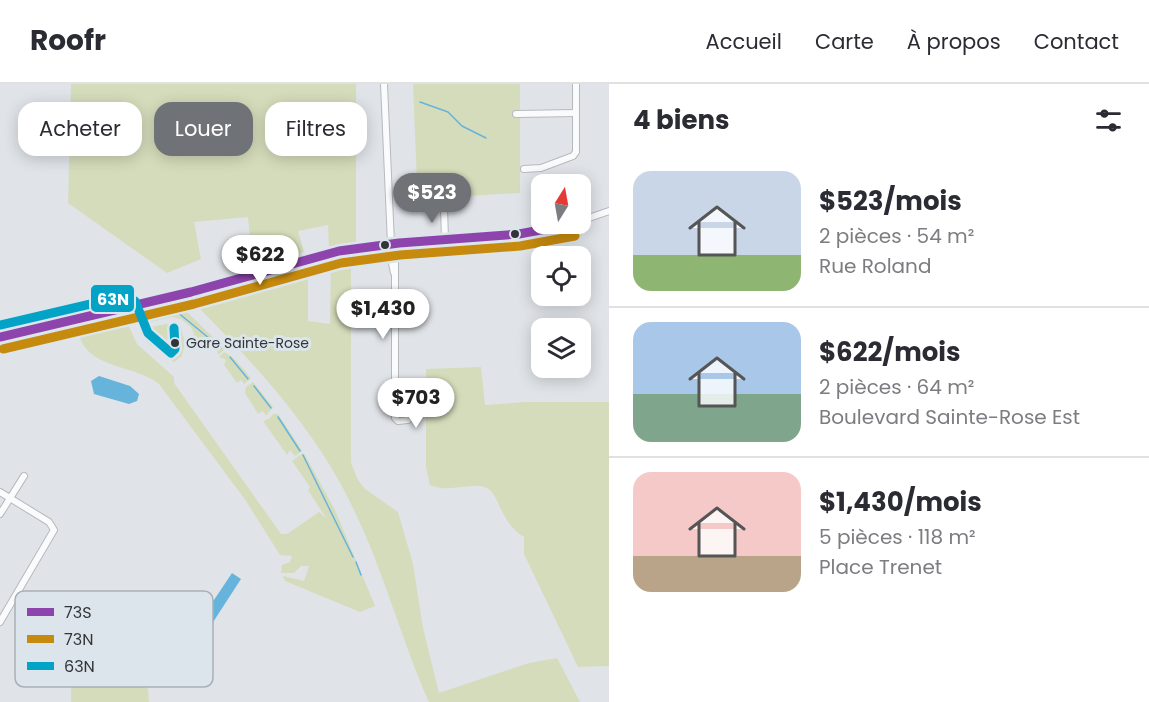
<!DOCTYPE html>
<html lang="fr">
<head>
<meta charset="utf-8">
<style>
  body { margin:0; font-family:Poppins,sans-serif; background:#f2f2f3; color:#2b2b33; height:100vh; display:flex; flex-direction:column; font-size:22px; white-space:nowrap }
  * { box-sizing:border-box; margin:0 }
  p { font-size:20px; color:#7c7c81 }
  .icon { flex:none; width:33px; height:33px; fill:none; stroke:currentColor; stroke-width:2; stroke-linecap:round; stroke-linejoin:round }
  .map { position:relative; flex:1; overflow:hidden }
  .drawer { display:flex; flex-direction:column; background:#fff; width:540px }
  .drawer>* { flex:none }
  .guide { position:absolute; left:18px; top:18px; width:501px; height:54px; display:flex; gap:12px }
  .needle { width:39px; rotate:11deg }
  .buttons { position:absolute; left:531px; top:90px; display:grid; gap:12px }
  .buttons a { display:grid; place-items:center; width:60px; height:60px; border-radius:12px; background:#fff; box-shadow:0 3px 15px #0003; font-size:30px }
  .price { position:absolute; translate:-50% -51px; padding:0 14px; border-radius:21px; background:#fff; color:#222; font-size:20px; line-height:39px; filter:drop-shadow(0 2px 3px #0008) }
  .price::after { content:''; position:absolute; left:50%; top:36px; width:18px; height:14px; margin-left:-9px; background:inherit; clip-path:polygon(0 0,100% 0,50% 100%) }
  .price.current { background:#6f7276; color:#fff }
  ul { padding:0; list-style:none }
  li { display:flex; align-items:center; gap:18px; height:150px; padding:0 24px }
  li+li { border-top:2px solid #e1e1e2 }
  li span { display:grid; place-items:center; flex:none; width:168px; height:120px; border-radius:18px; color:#555 }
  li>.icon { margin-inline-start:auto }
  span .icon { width:72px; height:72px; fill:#fffc; stroke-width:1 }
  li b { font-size:26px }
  h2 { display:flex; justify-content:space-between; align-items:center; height:72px; padding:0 24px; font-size:26px }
  .pill { padding:0 21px; border-radius:18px; background:#fff; box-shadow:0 3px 15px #0003; font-size:21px; line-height:54px }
  .pill.current { background:#6f7276; color:#fff }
  header { display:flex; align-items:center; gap:36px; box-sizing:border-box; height:84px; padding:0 30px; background:#fff; border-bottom:2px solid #e1e1e2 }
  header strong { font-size:28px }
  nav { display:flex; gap:33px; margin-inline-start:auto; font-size:21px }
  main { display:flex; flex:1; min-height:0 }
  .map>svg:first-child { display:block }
</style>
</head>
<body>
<header>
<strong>Roofr</strong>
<nav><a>Accueil</a><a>Carte</a><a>À propos</a><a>Contact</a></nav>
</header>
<main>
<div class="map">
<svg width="609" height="618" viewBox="0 0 609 618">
  <rect width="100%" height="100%" fill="#e0e4e8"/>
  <g fill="#d5dcbb">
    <polygon points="71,0 356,0 356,158 329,165 328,141 298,147 304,168 253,183 248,133 194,138 201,175 167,189 68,119"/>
    <polygon points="413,0 520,0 520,109 465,112 465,123 418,124"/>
    <path d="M351 175V379L358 396 365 405 398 428 413 480 423 544 439 609 529 579 557 574 580 618H429C401 555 384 488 354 426 317 347 256 281 195 220L308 189V237L330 240 331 179Z"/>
    <polygon points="167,220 181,235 172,233 142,240 136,236 136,226"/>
    <polygon points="174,224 186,227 225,265 218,271 216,262 213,264 195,255 192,244 174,229"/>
    <path d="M119 231 125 234 137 260 174 293V299L281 450H287L319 428 326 434 308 406 310 403 292 377 303 369 305 371 335 426 375 522 360 528 285 497 283 492 304 497 309 482H301L294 489H281L282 481 290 478 292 472 280 471 246 417 159 300C134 279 78 286 78 240Z"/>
    <polygon points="170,239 180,241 185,258 182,272 174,278 148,259 140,249 142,245"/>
    <path d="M224 268C234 272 243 285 251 294L244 300 241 296 237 299 224 281 226 276 219 273Z"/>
    <path d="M481 283 485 321 527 318H609V582L578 583 524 470V453C500 439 500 411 487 404 473 397 449 410 430 401L426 383V285Z"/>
    <polygon points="253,298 273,323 266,332 263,327 258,330 245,309 246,303"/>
    <polygon points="273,330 278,330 301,365 302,367 295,372 290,366 287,371 263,337 270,334"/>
    <polygon points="78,519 86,521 98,532 116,566 148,605 149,618 71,618 72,537"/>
  </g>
  <g fill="#66b4dc">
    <polygon points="99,292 130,302 139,310 137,317 129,320 94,310 91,297"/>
    <polygon points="232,489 241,495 195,566 186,561 186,558"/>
  </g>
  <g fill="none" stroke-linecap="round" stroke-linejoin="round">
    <g stroke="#66b4dc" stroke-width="1.5">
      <polyline points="420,18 448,28 462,42 486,54"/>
      <polyline points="176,227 221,264"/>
      <polyline points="230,273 248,295"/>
      <polyline points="254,302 271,324"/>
      <polyline points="278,333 300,367"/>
      <polyline points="303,371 353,473"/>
      <polyline points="356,478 361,491"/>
    </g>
    <g stroke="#b6babc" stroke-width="8">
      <g id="minor">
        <polyline points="384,0 391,160"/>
        <polyline points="516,30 576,29"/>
        <polyline points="524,85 541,84 573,72 576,68 576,0"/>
        <polyline points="444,123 445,155"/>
        <polyline points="580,137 609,127"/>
        <polyline points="388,160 394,189"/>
        <polyline points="0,253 191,208 339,167 399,159 519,150 573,140"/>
        <polyline points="395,323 408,325 408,336 398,337 395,334 395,159"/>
        <polyline points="0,408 49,438 54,446 0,538"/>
        <polyline points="0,430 24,392"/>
      </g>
    </g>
    <use href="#minor" stroke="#fafbfc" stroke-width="6"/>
    <g stroke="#dce5eb" stroke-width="14">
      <polyline id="bus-1" points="0,253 191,208 339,167 399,159 519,150 573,140"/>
    </g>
    <g stroke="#dce5eb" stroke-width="14">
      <polyline id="bus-2" points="3,265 194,220 341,179 400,171 520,162 575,152"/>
    </g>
    <g stroke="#dce5eb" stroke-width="14">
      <polyline id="bus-3" points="0,241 125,212 135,217 148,249 171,269 175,265 174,244"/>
    </g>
    <use href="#bus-1" stroke="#8e44ad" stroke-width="9"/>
    <use href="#bus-2" stroke="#c68a0e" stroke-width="9"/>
    <use href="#bus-3" stroke="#02a3c6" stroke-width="9"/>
  </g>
  <g fill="#323538" stroke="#dce5eb" stroke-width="2">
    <circle cx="515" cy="150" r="5"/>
    <circle cx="385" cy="161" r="5"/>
    <circle cx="175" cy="259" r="5"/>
  </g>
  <g text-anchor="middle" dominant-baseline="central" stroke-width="6" stroke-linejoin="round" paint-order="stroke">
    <g font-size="14" fill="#323538" stroke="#dce5eb" text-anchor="start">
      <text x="186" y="259">Gare Sainte-Rose</text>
    </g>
  </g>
  <rect x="15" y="507" width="198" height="96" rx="9" fill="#dce5eb" stroke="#a9b0b5" stroke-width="1.5"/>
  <rect x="27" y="524" width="27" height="8" fill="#8e44ad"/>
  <rect x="27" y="551" width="27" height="8" fill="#c68a0e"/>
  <rect x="27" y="578" width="27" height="8" fill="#02a3c6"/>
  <g font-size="16" fill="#323538">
    <text x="64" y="534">73S</text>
    <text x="64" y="561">73N</text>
    <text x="64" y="588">63N</text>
  </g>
  <rect stroke="#dce5eb" stroke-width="2" x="90" y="200" width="45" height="29" rx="6" fill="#02a3c6"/>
  <g font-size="16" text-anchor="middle" font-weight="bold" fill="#fff">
    <text x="113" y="221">63N</text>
  </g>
</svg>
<div class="buttons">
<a><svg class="needle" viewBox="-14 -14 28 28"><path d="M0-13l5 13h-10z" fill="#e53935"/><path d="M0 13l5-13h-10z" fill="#7c7c81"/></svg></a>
<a><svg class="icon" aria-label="locate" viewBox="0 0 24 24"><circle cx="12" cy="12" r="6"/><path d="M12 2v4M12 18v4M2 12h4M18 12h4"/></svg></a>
<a><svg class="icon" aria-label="layers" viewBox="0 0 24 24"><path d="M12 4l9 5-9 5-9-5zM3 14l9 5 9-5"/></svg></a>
</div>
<b class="price current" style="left:432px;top:140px">$523</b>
<b class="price" style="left:260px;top:202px">$622</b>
<b class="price" style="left:383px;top:256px">$1,430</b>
<b class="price" style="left:416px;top:345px">$703</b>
<div class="guide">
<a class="pill">Acheter</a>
<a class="pill current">Louer</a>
<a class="pill">Filtres</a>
</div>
</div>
<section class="drawer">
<h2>4 biens<svg class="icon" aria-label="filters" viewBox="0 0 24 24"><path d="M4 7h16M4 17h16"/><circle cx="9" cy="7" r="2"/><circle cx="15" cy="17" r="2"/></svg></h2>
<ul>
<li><span style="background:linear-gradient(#c9d6e8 70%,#8fb573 0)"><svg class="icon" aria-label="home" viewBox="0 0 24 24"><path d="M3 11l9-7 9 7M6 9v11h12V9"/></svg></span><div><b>$523/mois</b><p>2 pièces · 54 m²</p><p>Rue Roland</p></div></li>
<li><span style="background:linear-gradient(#a9c7e8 60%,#7fa58c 0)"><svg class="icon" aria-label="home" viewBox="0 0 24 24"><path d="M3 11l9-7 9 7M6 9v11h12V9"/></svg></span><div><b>$622/mois</b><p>2 pièces · 64 m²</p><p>Boulevard Sainte-Rose Est</p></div></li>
<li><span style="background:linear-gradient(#f6c9c9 70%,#b9a48a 0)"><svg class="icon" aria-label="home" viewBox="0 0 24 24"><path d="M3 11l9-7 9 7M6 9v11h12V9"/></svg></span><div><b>$1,430/mois</b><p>5 pièces · 118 m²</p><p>Place Trenet</p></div></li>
</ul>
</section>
</main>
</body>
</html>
